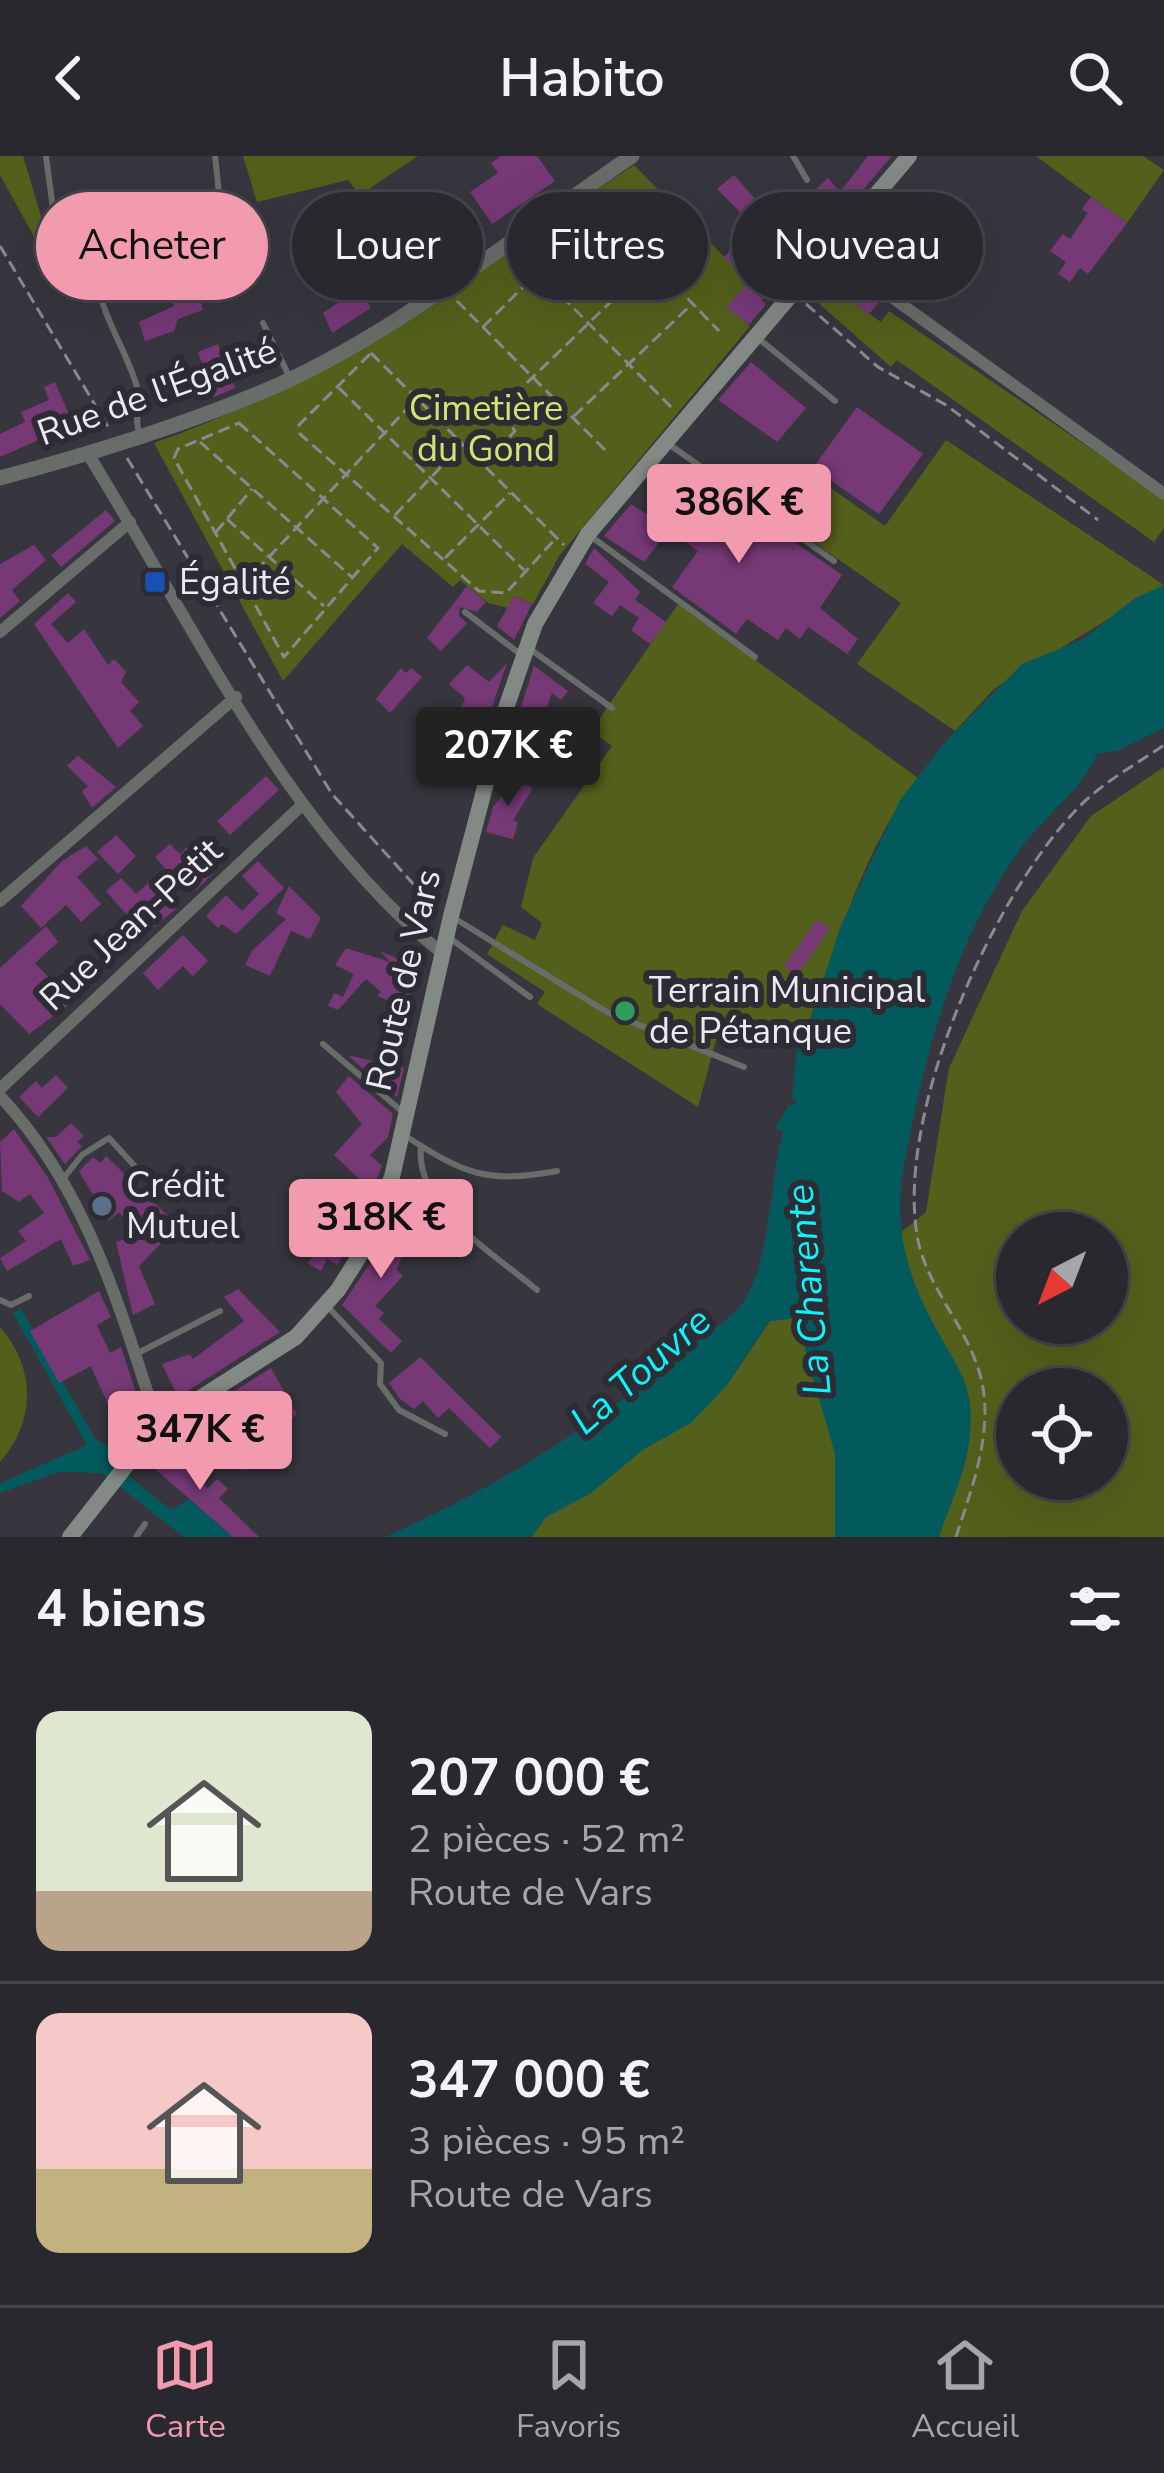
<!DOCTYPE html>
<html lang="fr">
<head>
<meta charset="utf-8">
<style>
  body { margin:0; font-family:"Nunito Sans",sans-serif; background:#35343b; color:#f1f3f6; height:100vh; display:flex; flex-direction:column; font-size:45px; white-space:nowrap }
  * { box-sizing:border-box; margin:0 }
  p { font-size:39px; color:#a5a6aa }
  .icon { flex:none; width:66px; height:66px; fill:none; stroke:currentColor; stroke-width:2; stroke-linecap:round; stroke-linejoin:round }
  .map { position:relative; height:1381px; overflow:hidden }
  .sheet { display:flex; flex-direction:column; background:#29282f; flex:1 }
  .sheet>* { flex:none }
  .top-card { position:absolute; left:36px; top:36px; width:1092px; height:108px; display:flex; gap:24px }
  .needle { width:78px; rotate:222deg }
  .controls { position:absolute; left:996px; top:1056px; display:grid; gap:24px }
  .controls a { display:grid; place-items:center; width:132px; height:132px; border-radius:50%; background:#29282f; box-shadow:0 12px 48px #0002,0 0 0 3px #45444b; font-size:60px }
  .price { position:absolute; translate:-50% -102px; padding:0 27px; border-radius:12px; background:#f29aae; color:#111; font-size:39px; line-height:78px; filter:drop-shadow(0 3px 6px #0008) }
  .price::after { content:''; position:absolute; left:50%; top:72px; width:36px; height:27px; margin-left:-18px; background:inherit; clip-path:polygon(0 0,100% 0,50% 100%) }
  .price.on { background:#222; color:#fff }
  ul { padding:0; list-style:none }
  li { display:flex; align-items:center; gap:36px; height:300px; padding:0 36px }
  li+li { border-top:3px solid #45444b }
  li span { display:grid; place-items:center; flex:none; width:336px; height:240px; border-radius:24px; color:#555 }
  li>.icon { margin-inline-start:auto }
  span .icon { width:144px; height:144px; fill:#fffc; stroke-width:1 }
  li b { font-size:51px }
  h2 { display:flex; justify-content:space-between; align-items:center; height:144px; padding:0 36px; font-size:51px }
  .chip { padding:0 42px; border-radius:54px; background:#29282f; box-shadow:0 12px 48px #0002,0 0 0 3px #45444b; font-size:42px; line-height:108px }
  .chip.on { background:#f29aae; color:#111 }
  header { display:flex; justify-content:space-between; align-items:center; height:156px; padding:0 36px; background:#29282f; font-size:54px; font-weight:600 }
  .tab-bar { display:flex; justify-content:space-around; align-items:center; height:168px; border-top:3px solid #45444b; background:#29282f; font-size:33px; color:#a5a6aa }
  .tab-bar a { display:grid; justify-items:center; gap:6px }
  .tab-bar .on { color:#f29aae }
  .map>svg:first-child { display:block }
</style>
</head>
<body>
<header><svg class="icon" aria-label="back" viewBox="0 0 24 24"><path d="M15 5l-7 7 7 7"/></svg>Habito<svg class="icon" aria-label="search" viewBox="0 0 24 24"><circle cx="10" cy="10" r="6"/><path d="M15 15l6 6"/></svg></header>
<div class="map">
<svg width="1164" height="1381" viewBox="0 0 1164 1381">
  <rect width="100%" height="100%" fill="#37363f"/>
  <g fill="#53601b" fill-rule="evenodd">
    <polygon points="0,0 23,0 63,133 0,19"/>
    <polygon points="243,0 418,0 360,39 348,24 257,46"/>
    <polygon points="1036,0 1143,0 1164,14 1127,67"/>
    <path d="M634 9 750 127 727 151 750 170 559 400 533 448 515 440 508 452 488 447 460 424 453 431 402 388 283 525 154 287C331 225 479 113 634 9Z"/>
    <polygon points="820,123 881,166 889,155 1164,343 1164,372 1154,386 897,204 891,211 808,138"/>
    <polygon points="946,284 1164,429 994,533 955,575 857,508 901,447 782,364 815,321 885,370"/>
    <path d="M678 448 918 622C864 692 838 784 809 866L800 864 799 888 722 862 698 951 537 848 545 836 487 798 503 769 535 784 542 767 521 751 533 702 612 590 591 575Z"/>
    <path d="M1164 611V1381H478L727 1229 770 1165 796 1162 926 1056 949 912 1022 755 1091 660ZM1017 1077H1107V1167H1017ZM1017 1233H1107V1323H1017Z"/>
    <path d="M0 1171C36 1212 36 1265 0 1306Z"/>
  </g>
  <g fill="#035a5d">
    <path d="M1164 429V572L1117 595 1096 598C1094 620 1040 666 1024 688 955 780 924 899 904 1010 892 1076 909 1126 942 1183 954 1205 968 1224 970 1249 975 1298 954 1337 939 1381H835V1298L796 1162 769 1165 727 1229 691 1267 644 1293 591 1337 545 1362 532 1381H385C497 1332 602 1265 695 1187 710 1175 734 1161 744 1145 773 1095 768 1031 783 976L775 972 788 950 797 947 792 940 800 863 810 865 841 769 900 644 946 585 1022 508 1083 483 1135 442Z"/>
    <polygon points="21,1153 96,1284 117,1294 110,1305 171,1354 189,1343 233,1381 184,1381 102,1317 59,1316 0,1337 0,1327 87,1289 13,1157"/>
  </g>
  <g fill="#763976">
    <polygon points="501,0 537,0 555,25 492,68 470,36 498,17 491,7"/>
    <polygon points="868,0 892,0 832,70 828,66 809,85 815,91 761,144 766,148 749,169 726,151 749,126 724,101 754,70 717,33 734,19 778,69 828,22 840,36"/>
    <polygon points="1091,41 1127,67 1088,118 1080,112 1070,126 1058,118 1066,106 1050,95 1063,78 1070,83 1088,57 1082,53"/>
    <polygon points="878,66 889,75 867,105 893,129 848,97"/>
    <polygon points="370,77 376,109 309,123 298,96"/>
    <polygon points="843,119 880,145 869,158 833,132"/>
    <polygon points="195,123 203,154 178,163 174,175 145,185 139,166 174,150 168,130"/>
    <polygon points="359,133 371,152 332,177 323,157"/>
    <polygon points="218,188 235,232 214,241 198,196"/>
    <polygon points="751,206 806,252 777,286 718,244"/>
    <polygon points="55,226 79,282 66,287 61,274 0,301 0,278 25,266 21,256 49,244 44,231"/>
    <polygon points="857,251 923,298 879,358 813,312"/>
    <polygon points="703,322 842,419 820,452 858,483 847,498 808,471 800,483 786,472 778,484 747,463 736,478 672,431 698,395 669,374 644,406 604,380 631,348 646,358 656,344 676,358"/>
    <polygon points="106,354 115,365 61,411 51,399"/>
    <polygon points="34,389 46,404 12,434 20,445 0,462 0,408"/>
    <polygon points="594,392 640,436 635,444 666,466 650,488 631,474 639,462 620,449 612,460 593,447 609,426 585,408"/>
    <polygon points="467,430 486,446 477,456 460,451 459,460 467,467 441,495 427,482"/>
    <polygon points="68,437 76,446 51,468 68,487 84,473 108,509 114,503 126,516 121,526 139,546 130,555 143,570 118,592 34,468"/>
    <polygon points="514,440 532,448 514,484 497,470"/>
    <polygon points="507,507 482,580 469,575 472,567 458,561 465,542 449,528 467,509 489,526"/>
    <polygon points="534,510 568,535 561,544 552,537 537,579 524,580 513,577"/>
    <polygon points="401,512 406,517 411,512 422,521 390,557 376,543"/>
    <polygon points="78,600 116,631 92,652 82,635 88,630 67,610"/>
    <polygon points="266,620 279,634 230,679 217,665"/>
    <polygon points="516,621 533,632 513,664 518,667 513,683 486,676 493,651"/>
    <polygon points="116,679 136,700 118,718 97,696"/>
    <polygon points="170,688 180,698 187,691 213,718 196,734 178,715 158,734 176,753 124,795 115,785 134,767 106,735 121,722 136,738 165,712 155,701"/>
    <polygon points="86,690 98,703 77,721 101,748 81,766 66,749 41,772 21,750 62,705"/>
    <polygon points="258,705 284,732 236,778 222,768 218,772 206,760 226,739 242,755 259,738 242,720"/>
    <polygon points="289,730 321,762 310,783 291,775 270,820 245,809 252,795 286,763 276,757"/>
    <polygon points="817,764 830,772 797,819 784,810"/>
    <polygon points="46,770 58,786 35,807 72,846 29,878 0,848 0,812"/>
    <polygon points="183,779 208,805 193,820 183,810 158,834 143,817"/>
    <polygon points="346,792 390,806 380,795 413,809 404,829 413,832 404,851 377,840 381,836 366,823 338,854 328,850 334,837 343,841 354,818 335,809"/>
    <polygon points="347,899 404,912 397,941"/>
    <polygon points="56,919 68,932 38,961 19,941 36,925 42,932"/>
    <polygon points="349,920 393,958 388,981 370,999 382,1010 372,1035 334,999 362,968 336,936"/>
    <polygon points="71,967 84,980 77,986 82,990 65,1008 46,981 56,981"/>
    <polygon points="14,973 47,1020 90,1104 73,1110 61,1083 7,1115 0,1102 26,1085 18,1075 44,1057 30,1038 19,1046 2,1035 0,986"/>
    <polygon points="106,1000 178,1070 139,1110 155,1148 133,1159 116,1086 137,1078 119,1056 108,1065 79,1015 93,1001 100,1007"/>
    <polygon points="360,1048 366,1051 338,1109 327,1103 321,1115 307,1107"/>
    <polygon points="390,1059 417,1069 396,1114 403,1120 375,1150 384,1157 379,1163 402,1185 391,1197 342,1149 371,1106"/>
    <polygon points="238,1133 280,1176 178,1241 162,1208 190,1198 193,1203 244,1165 224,1141"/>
    <polygon points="99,1135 111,1161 97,1169 110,1197 121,1191 145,1265 124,1285 91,1210 59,1227 30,1175"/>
    <polygon points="420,1201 501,1281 490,1292 449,1252 438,1262 423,1245 414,1253 400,1243 389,1227"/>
    <polygon points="271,1212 297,1258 275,1277 270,1272 249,1292 258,1303 245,1315 212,1278 200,1288 183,1268"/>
    <polygon points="158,1289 208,1332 217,1323 228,1333 219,1342 259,1381 233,1381 146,1305"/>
  </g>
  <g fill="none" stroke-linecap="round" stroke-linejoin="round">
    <g stroke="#8a8991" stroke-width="3" stroke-dasharray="12 6" stroke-linecap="butt">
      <polyline points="0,90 110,274"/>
      <polyline points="457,145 608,297"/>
      <polyline points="806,148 878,211 946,249 1098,364"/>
      <polyline points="483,171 538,116 522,100"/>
      <polyline points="371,197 564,389"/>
      <polyline points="370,198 299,269 300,278 479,435 506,437 557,381"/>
      <polyline points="339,232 524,414"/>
      <polyline points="671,251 538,116 600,59 609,61 719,175"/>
      <polyline points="574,260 692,148"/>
      <polygon points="239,267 378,392 284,501 174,302 178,293"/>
      <polyline points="200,286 353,422"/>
      <polyline points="127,302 332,638 436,753"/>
      <polyline points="485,307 515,275 500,255 506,247 649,109"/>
      <polyline points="395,359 463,288"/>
      <polyline points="227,363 324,450"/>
      <polyline points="216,376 252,333"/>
      <polyline points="445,402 510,337"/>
      <polyline points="244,428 417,242"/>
      <path d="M956 1381C973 1328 997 1268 978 1212 964 1169 930 1133 919 1089 891 966 991 743 1076 654 1100 628 1135 609 1164 589"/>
    </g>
    <g stroke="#686d6a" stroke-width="6">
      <path d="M46 0 55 68 75 99C120 110 190 91 221 56L215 0"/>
      <polyline points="793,0 807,24"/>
      <path d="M97 105C94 152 124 186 137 231 141 246 134 261 139 277"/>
      <polyline points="263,167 290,222"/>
      <polyline points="759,183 835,245"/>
      <polyline points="670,289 834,405"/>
      <polyline points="589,379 755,501"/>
      <polyline points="465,456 519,497"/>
      <polyline points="530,493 612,552"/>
      <polyline points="454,762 607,856 744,911"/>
      <polyline points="451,783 530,841"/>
      <polyline points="323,888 404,957"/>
      <path d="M404 979C464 1018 486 1028 557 1015"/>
      <path d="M421 990C414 1051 495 1098 537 1134"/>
      <polyline points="63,1023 82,999 109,982 141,1017"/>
      <polyline points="0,1144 11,1149 29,1140"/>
      <polyline points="328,1151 381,1207 380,1228 399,1254 445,1278"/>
      <polyline points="136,1198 220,1155"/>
      <polyline points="136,1381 145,1368"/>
    </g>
    <g stroke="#686d6a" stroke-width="12">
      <polyline points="828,95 1164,338"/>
      <path d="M88 298C193 467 286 672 443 798"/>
      <polyline points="0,476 130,366"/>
      <polyline points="0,745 236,541"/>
      <polyline points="0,933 302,649"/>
      <path d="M0 940C87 1033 120 1152 158 1269"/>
    </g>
    <path stroke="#686d6a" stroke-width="15" d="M0 322C94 297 189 268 278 229 401 174 520 76 632 0"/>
    <polyline stroke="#838a86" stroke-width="16" points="70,1381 158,1269 296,1181 338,1134 360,1099 392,1021 451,760 505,555 535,468 588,378 909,0"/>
  </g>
  <rect fill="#1a4fb4" stroke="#2d2c34" stroke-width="4.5" x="143" y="414" width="24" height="24" rx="6"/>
  <circle fill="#2e9e5b" stroke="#2d2c34" stroke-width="4.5" cx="625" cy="855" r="12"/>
  <circle fill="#5c6f8a" stroke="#2d2c34" stroke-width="4.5" cx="102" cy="1050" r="12"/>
  <g text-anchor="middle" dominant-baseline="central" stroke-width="12" stroke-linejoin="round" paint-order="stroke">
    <g font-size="36" fill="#ebeaf0" stroke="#2d2c34">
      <text transform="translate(157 236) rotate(-20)">Rue de l'Égalité</text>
      <text transform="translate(131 769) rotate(-43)">Rue Jean-Petit</text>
      <text transform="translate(404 824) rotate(-77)">Route de Vars</text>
    </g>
    <g font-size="36" fill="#cee76f" stroke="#2d2c34">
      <text x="486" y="252">Cimetière<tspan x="486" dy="41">du Gond</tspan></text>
    </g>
    <g font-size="36" fill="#ebeaf0" stroke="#2d2c34" text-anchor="start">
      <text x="179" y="426">Égalité</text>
      <text x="649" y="834">Terrain Municipal<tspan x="649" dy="41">de Pétanque</tspan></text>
      <text x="126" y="1029">Crédit<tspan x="126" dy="41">Mutuel</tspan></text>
    </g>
    <g font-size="39" font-style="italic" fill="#0df4fc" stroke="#2d2c34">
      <text transform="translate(809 1134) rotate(-95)">La Charente</text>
      <text transform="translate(641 1215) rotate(-41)">La Touvre</text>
    </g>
  </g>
</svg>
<div class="controls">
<a><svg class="needle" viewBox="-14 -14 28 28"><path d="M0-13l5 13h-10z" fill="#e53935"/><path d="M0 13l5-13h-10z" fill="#a5a6aa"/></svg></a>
<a><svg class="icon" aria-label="locate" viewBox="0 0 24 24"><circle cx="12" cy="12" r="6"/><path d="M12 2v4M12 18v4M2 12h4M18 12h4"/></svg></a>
</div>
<b class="price" style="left:739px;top:410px">386K €</b>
<b class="price on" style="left:508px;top:653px">207K €</b>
<b class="price" style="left:381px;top:1125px">318K €</b>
<b class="price" style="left:200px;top:1337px">347K €</b>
<div class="top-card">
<a class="chip on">Acheter</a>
<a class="chip">Louer</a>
<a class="chip">Filtres</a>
<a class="chip">Nouveau</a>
</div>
</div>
<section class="sheet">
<h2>4 biens<svg class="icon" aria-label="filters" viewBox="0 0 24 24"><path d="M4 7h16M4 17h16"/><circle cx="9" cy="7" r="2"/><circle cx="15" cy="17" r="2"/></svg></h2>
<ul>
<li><span style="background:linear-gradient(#dfe7d0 75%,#b9a48a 0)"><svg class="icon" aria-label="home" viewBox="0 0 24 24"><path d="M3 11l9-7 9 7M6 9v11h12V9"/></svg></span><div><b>207 000 €</b><p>2 pièces · 52 m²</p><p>Route de Vars</p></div></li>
<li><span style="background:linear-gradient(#f6c9c9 65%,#c2b280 0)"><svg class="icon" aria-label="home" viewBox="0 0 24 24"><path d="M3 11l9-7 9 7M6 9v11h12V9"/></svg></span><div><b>347 000 €</b><p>3 pièces · 95 m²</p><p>Route de Vars</p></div></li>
</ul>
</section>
<nav class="tab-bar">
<a class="on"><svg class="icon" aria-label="map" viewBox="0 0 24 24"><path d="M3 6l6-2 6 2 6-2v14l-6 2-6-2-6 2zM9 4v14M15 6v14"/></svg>Carte</a>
<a><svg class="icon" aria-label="saved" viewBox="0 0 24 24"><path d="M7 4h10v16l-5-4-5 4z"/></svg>Favoris</a>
<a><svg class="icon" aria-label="home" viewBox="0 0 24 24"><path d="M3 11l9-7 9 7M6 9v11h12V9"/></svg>Accueil</a>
</nav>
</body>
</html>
